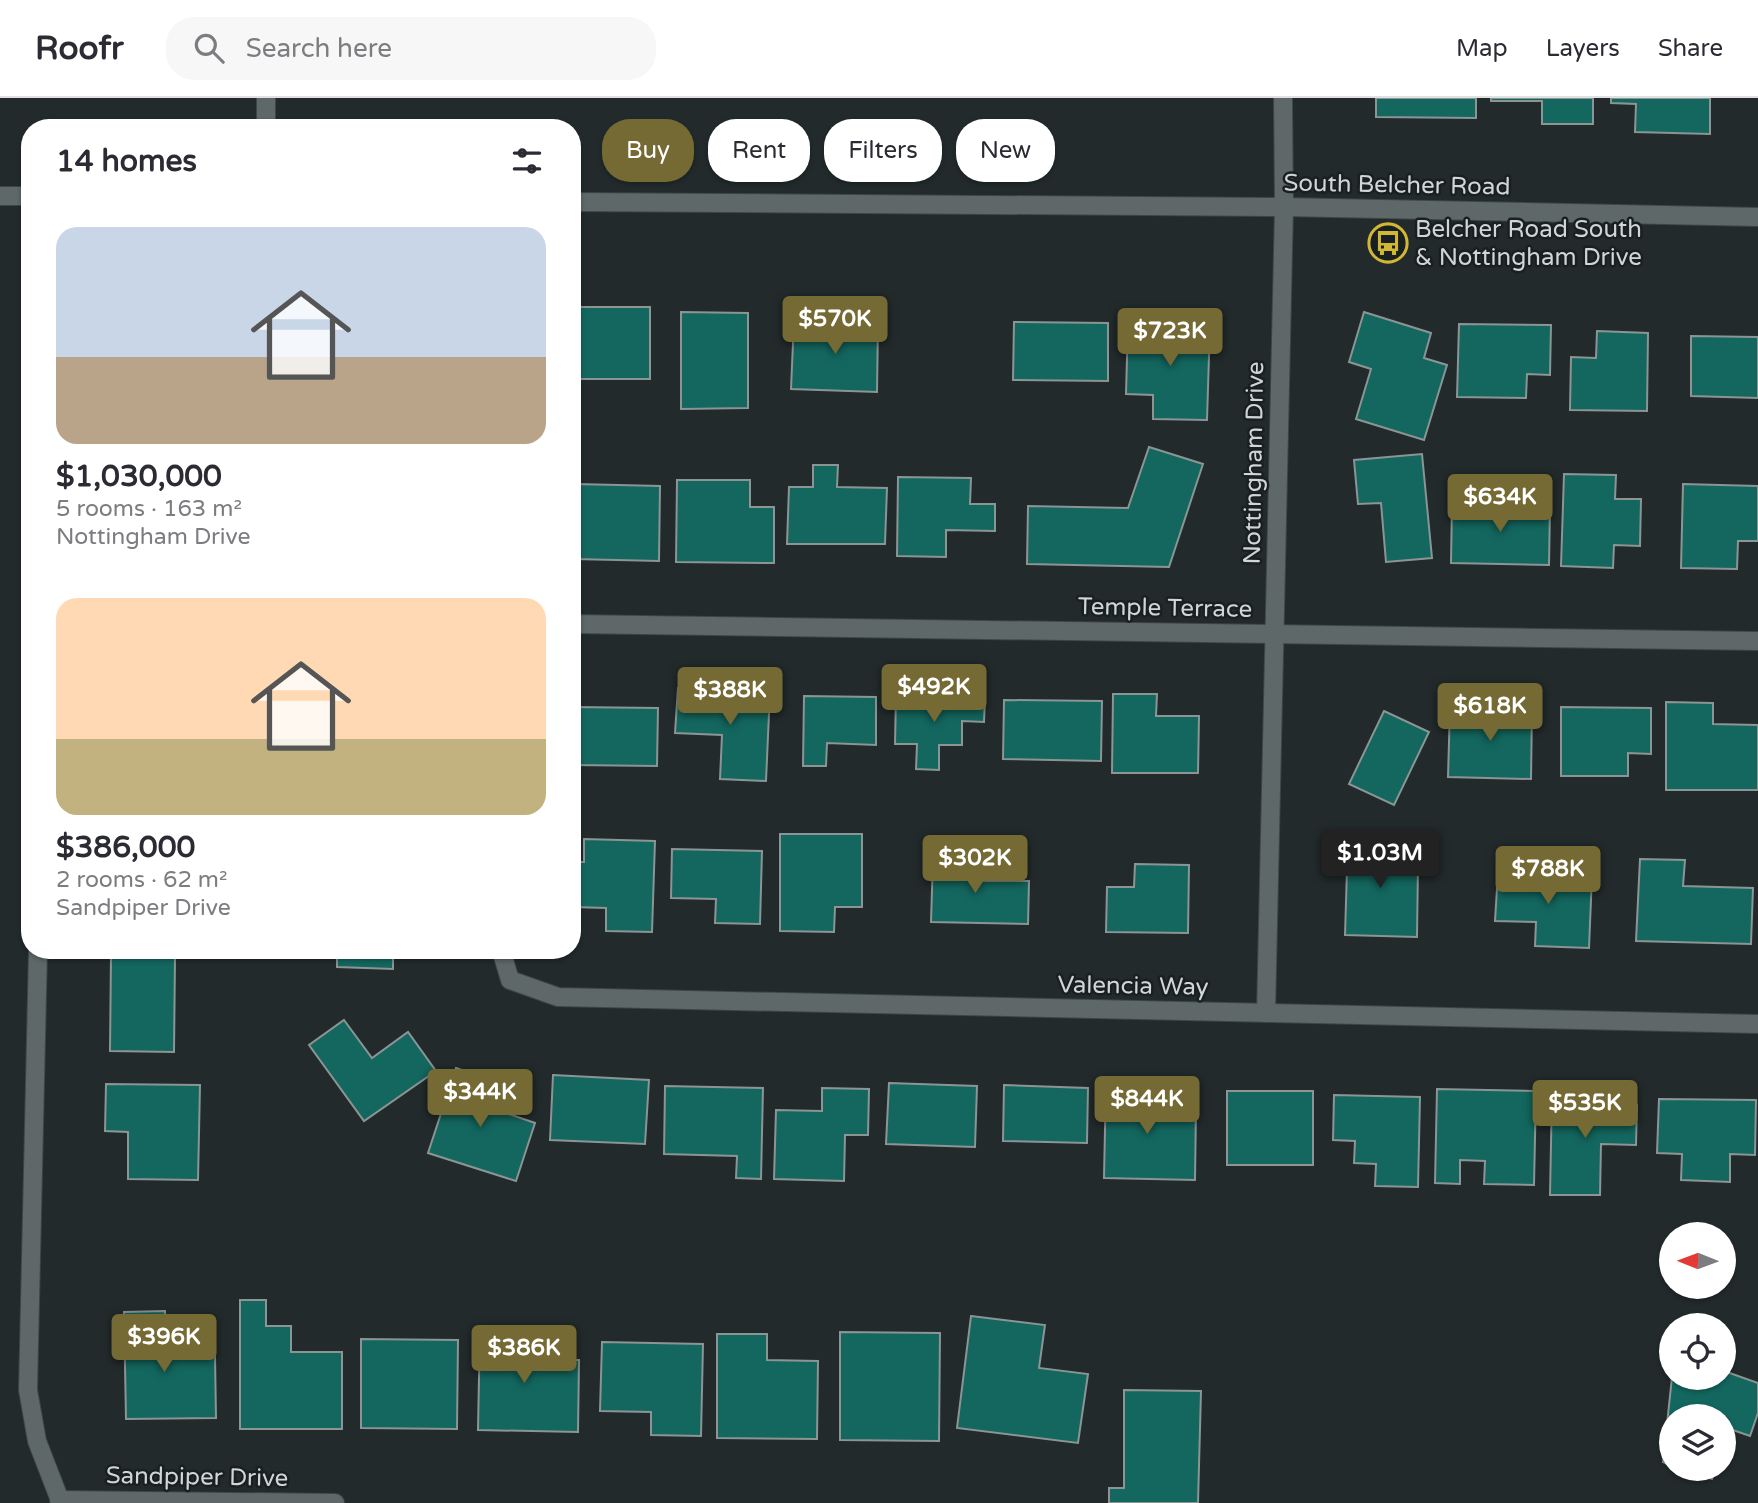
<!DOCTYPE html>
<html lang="en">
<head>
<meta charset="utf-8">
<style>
  body { margin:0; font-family:"Varela Round",sans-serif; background:#f7f7f7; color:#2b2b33; height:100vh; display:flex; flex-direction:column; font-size:26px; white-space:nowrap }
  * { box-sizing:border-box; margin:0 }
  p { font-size:23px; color:#7c7c81 }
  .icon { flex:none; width:38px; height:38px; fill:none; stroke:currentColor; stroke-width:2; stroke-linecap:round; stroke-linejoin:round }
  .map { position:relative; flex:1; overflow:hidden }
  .drawer { position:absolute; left:21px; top:21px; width:560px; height:840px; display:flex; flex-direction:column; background:#fff; border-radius:28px; box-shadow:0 2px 5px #0004 }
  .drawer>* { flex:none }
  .top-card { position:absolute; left:602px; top:21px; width:665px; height:63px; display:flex; gap:14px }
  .needle { width:46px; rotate:271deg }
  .buttons { position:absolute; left:1659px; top:1124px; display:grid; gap:14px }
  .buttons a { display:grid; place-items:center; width:77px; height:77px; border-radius:50%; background:#fff; box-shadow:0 2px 5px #0004; font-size:35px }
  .price { position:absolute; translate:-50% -60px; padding:0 16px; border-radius:7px; background:#766a34; color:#fff; font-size:23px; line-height:46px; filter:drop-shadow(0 2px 4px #0008) }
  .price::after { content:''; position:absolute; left:50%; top:42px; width:21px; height:16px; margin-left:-10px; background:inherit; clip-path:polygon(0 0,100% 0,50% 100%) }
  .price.on { background:#222; color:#fff }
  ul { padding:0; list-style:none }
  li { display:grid; align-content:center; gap:14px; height:371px; padding:0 35px }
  li span { display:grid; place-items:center; height:217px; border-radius:21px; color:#555 }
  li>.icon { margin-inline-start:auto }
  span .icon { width:126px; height:126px; fill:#fffc; stroke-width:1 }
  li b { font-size:30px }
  h2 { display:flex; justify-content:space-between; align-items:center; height:84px; padding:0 35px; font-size:30px }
  .tag { padding:0 24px; border-radius:28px; background:#fff; box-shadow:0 2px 5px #0004; font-size:24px; line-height:63px }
  .tag.on { background:#766a34; color:#fff }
  header { display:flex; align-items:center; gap:42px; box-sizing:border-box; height:98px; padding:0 35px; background:#fff; border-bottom:2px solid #e1e1e2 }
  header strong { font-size:33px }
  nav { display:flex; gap:38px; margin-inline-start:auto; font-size:24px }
  .search { width:490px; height:63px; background:#f7f7f7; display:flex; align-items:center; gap:18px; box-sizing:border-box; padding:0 24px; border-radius:28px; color:#7c7c81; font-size:26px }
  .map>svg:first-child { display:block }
</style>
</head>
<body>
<header>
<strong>Roofr</strong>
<div class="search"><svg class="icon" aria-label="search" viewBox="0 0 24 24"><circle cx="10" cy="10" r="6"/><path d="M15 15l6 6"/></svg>Search here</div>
<nav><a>Map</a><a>Layers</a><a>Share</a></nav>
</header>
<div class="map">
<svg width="1758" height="1405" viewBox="0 0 1758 1405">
  <rect width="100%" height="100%" fill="#222a2b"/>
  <g fill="#13675f" stroke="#8b9593" stroke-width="2">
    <polygon points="1376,0 1476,0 1476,20 1376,19"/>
    <polygon points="1491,0 1593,0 1593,26 1542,26 1542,3 1491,3"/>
    <polygon points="1611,0 1710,0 1710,36 1635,34 1636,6 1611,5"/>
    <rect x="572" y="209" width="78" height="72"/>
    <polygon points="681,214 748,215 748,310 681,311"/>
    <polygon points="1364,214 1431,235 1424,260 1447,267 1424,342 1356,321 1371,271 1349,264"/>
    <polygon points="794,222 878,224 877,294 791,291"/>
    <polygon points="1014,224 1108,225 1108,283 1013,282"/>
    <polygon points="1128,224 1210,226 1207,322 1153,321 1153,297 1126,296"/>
    <polygon points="1459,226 1551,227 1550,277 1527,276 1526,300 1457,299"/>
    <polygon points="1597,233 1648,235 1647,313 1570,312 1571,259 1596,260"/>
    <polygon points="1691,238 1758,239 1758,300 1691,298"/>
    <polygon points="1149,349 1203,366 1169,469 1027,466 1028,408 1128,410"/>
    <polygon points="1422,356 1432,460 1386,464 1381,405 1358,406 1354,362"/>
    <polygon points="813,367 838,367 837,389 887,390 885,446 787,446 789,389 813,389"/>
    <polygon points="1564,376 1616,377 1615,401 1641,401 1640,448 1614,447 1613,470 1561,468"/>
    <polygon points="898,379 971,380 970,406 995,406 995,433 946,432 946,459 897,458"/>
    <polygon points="677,382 750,382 750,409 774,409 774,465 676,464"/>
    <polygon points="576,386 660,388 659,463 574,461"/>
    <polygon points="1683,386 1758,388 1758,443 1738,443 1737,471 1681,470"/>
    <polygon points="1452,405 1550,408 1549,467 1451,465"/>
    <polygon points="678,590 770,593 766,683 720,681 722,637 675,635"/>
    <polygon points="1113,596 1157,596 1156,618 1199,618 1198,675 1112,675"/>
    <polygon points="896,597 985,599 984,624 962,623 962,647 939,647 939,672 916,671 917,646 895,646"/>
    <polygon points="804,598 876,599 876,647 827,645 826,668 803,668"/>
    <polygon points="1004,602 1102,603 1101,663 1003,661"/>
    <polygon points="1666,604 1713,605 1713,626 1758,627 1758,692 1666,692"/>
    <polygon points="572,609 658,610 657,668 572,667"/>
    <polygon points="1450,609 1532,610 1531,681 1448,679"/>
    <polygon points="1561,609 1651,610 1651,656 1628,655 1628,678 1561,678"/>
    <polygon points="1384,613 1429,634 1394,707 1349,686"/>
    <polygon points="780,736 862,736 862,809 835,809 834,834 780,833"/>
    <polygon points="1348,738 1396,739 1394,764 1418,765 1417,839 1345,837"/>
    <polygon points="584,741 655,743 652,834 606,833 606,810 572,809 572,764 584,764"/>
    <polygon points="672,751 762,753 760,826 715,825 716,801 671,800"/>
    <polygon points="933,760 981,761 980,783 1029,783 1028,826 931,824"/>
    <polygon points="1640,761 1685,762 1683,788 1753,790 1751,846 1636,843"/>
    <polygon points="1135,766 1189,767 1188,835 1106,834 1107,789 1134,789"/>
    <polygon points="1498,774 1592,777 1589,850 1535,848 1536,824 1495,823"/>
    <polygon points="337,852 393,852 393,871 337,869"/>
    <polygon points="111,858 175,859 174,954 110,953"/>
    <polygon points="344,922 372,960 408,934 436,973 364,1023 309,947"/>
    <polygon points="456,970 500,985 491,1010 535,1025 516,1083 428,1055"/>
    <polygon points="553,977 649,982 645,1046 550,1042"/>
    <polygon points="1106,983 1151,984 1151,1008 1196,1009 1195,1082 1104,1080"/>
    <polygon points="889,985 977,988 975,1049 886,1046"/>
    <polygon points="106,986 200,987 198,1082 128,1081 128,1034 105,1033"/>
    <polygon points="1004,987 1088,990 1087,1045 1003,1043"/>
    <polygon points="665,988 763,990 761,1081 736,1080 737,1058 664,1056"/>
    <polygon points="822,990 869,991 868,1037 845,1037 844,1083 774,1081 776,1012 822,1013"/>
    <polygon points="1437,991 1536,993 1534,1087 1484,1086 1485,1063 1460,1062 1460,1086 1435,1085"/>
    <rect x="1227" y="993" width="86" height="74"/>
    <polygon points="1552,995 1607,996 1607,1006 1637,1007 1636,1047 1601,1046 1600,1097 1550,1097"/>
    <polygon points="1334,997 1420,999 1418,1089 1375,1088 1376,1066 1354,1065 1355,1043 1333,1042"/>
    <polygon points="1659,1001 1756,1002 1755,1057 1730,1056 1730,1084 1681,1082 1682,1056 1657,1055"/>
    <polygon points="240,1202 266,1202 266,1228 291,1228 291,1254 342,1254 342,1331 240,1331"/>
    <polygon points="165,1213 166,1258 215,1257 216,1320 126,1321 124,1214"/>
    <polygon points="971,1218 1045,1227 1039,1270 1088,1276 1078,1345 957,1330"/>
    <polygon points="480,1228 530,1228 528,1262 579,1262 578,1334 478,1332"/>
    <polygon points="840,1234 940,1235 939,1343 840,1342"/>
    <polygon points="717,1236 767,1236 767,1262 818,1263 817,1341 717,1340"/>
    <polygon points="361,1241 458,1242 457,1331 361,1330"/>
    <polygon points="602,1244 703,1246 701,1338 651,1337 651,1314 600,1313"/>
    <polygon points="1724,1273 1758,1285 1758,1315 1750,1338 1730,1331 1724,1348 1724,1318 1671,1318 1671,1367 1663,1364 1672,1279 1724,1279"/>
    <polygon points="1124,1292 1201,1293 1198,1405 1109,1405 1109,1390 1124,1390"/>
    <polygon points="1681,1370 1716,1370 1712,1381"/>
  </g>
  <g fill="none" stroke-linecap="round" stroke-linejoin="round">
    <g stroke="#3e4546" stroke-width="20">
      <g id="street">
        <polyline points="266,30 266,0"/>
        <polyline points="572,526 1758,543"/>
        <polyline points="38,852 28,1292 37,1343 61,1405"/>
        <polyline points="501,852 510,882 558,899 1758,926"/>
        <polyline points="1266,915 1284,109 1283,0"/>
        <polyline points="59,1402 335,1405"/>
      </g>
    </g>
    <g stroke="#3e4546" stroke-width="20">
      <g id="secondary">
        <polyline points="0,98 30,98"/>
        <polyline points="572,104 1284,109 1758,119"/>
      </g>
    </g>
    <use href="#street" stroke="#5f6869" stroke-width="18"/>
    <use href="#secondary" stroke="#5f6869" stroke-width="18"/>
  </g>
  <defs>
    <g id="bus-ring" transform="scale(2.0125)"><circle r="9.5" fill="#192022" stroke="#d2b635" stroke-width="1.5"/><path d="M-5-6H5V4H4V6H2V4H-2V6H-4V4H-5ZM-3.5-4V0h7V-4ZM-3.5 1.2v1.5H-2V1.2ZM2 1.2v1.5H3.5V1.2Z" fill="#d2b635"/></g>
  </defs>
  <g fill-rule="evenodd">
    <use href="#bus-ring" x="1388" y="145"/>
  </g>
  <g text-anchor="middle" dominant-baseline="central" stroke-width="5" stroke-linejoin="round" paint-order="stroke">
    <g font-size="24" fill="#d0d5d5" stroke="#192022">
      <text transform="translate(1397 87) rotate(1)">South Belcher Road</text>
      <text transform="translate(1254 365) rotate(-89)">Nottingham Drive</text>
      <text transform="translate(1165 510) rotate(1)">Temple Terrace</text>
      <text transform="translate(1133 888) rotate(1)">Valencia Way</text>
      <text transform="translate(197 1379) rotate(1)">Sandpiper Drive</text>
    </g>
    <g font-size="24" fill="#d0d5d5" stroke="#192022" text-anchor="start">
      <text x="1415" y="131">Belcher Road South<tspan x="1415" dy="28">&amp; Nottingham Drive</tspan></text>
    </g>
  </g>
</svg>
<div class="buttons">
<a><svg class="needle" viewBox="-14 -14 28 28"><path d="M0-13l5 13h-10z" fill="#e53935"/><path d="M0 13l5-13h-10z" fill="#7c7c81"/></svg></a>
<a><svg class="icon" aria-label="locate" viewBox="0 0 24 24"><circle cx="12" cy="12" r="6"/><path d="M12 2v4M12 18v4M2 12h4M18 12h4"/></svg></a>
<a><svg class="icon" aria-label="layers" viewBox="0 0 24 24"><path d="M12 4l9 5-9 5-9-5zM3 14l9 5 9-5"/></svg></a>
</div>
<b class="price" style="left:835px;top:258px">$570K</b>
<b class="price" style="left:1170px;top:270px">$723K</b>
<b class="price" style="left:1500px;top:436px">$634K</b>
<b class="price" style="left:934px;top:626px">$492K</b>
<b class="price" style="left:730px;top:629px">$388K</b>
<b class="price" style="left:1490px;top:645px">$618K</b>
<b class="price on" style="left:1380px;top:792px">$1.03M</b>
<b class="price" style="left:975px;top:797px">$302K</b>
<b class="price" style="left:1548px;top:808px">$788K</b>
<b class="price" style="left:480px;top:1031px">$344K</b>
<b class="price" style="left:1147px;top:1038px">$844K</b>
<b class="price" style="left:1585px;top:1042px">$535K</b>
<b class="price" style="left:164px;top:1276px">$396K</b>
<b class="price" style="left:524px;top:1287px">$386K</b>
<div class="top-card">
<a class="tag on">Buy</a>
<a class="tag">Rent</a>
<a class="tag">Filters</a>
<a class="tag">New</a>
</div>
<section class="drawer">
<h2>14 homes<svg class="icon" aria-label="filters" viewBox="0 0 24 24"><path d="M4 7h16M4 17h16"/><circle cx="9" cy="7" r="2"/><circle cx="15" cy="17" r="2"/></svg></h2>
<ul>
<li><span style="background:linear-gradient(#c9d6e8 60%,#b9a48a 0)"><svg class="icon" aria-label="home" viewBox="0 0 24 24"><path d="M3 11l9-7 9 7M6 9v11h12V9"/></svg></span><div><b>$1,030,000</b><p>5 rooms · 163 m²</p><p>Nottingham Drive</p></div></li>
<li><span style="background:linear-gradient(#ffd9b3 65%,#c2b280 0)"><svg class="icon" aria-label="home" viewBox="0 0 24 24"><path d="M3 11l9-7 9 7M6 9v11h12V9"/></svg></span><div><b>$386,000</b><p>2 rooms · 62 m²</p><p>Sandpiper Drive</p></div></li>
</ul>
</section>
</div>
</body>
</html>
